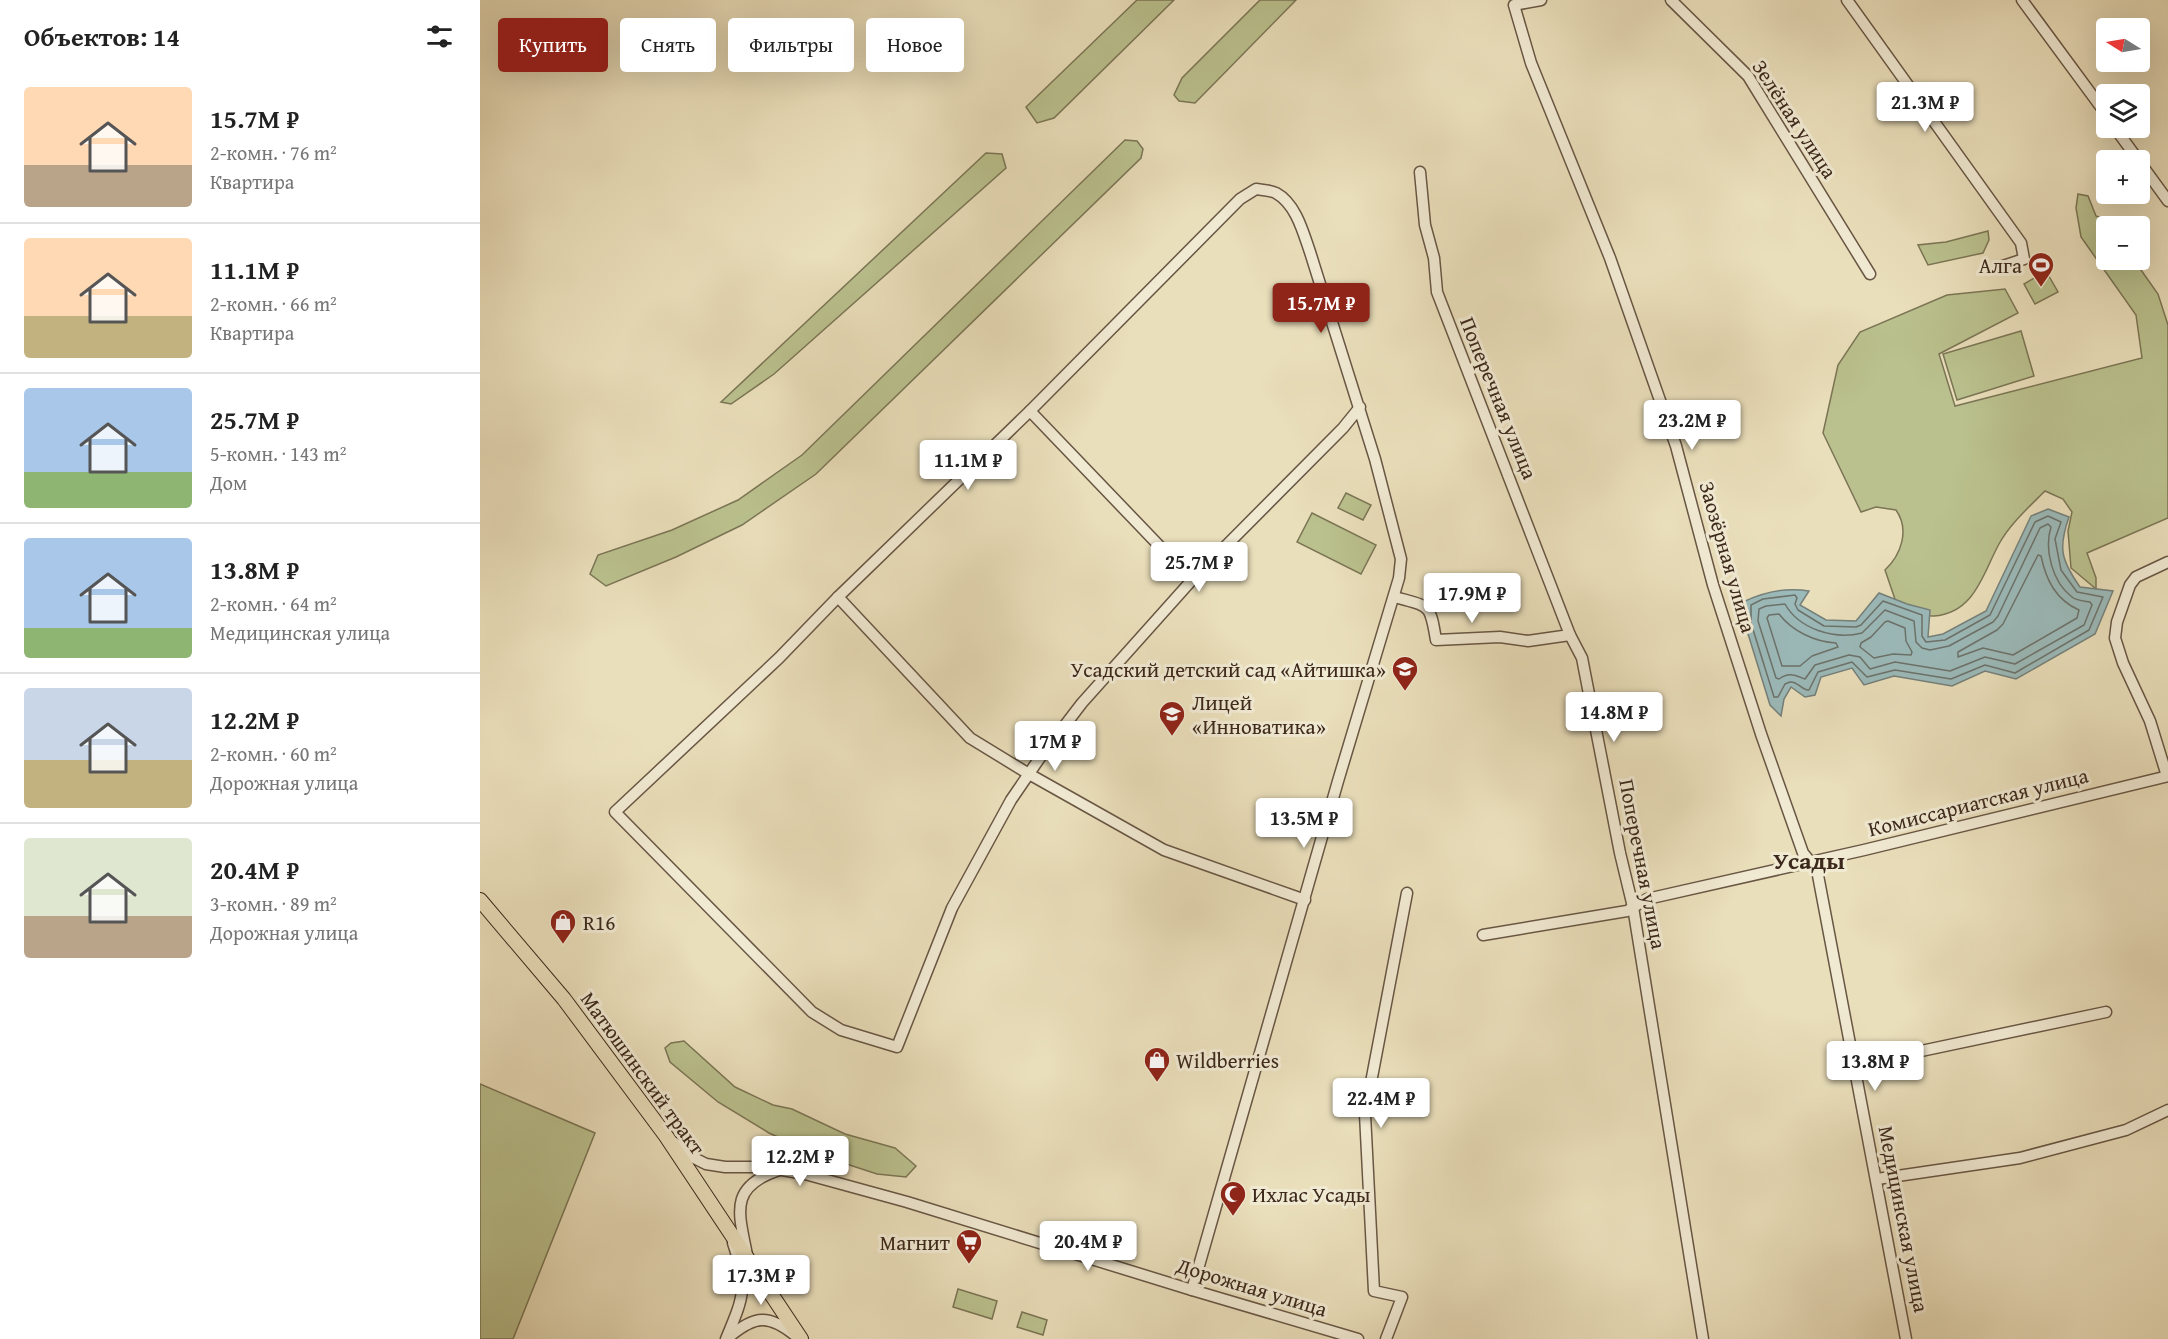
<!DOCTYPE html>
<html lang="ru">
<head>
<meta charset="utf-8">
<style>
  body { margin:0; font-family:"Gentium Book Plus",serif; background:#f6f6f6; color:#222; height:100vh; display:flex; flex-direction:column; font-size:22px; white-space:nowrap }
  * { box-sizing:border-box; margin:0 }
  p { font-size:20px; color:#767676 }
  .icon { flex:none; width:33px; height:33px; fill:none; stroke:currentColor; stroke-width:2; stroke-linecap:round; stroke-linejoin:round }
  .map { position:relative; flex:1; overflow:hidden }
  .details { display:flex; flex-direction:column; background:#fff; width:480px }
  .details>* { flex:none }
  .guide { position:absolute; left:18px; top:18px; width:570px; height:54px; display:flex; gap:12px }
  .needle { width:39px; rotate:281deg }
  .fabs { position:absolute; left:1616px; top:18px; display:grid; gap:12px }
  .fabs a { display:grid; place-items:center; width:54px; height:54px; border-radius:6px; background:#fff; box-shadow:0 6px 24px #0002; font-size:30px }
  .price { position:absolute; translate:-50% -51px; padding:0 14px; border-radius:6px; background:#fff; color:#222; font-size:20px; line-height:39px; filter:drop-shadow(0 2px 3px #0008) }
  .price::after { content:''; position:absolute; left:50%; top:36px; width:18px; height:14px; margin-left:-9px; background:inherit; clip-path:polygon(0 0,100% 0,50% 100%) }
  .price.current { background:#8f2418; color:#fff }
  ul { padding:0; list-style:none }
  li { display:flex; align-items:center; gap:18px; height:150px; padding:0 24px }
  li+li { border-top:2px solid #e0e0e0 }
  li span { display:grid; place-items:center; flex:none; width:168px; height:120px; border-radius:6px; color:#555 }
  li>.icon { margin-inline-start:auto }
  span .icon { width:72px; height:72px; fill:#fffc; stroke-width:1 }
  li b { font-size:26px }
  h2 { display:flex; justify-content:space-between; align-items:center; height:72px; padding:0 24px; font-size:26px }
  .chip { padding:0 21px; border-radius:6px; background:#fff; box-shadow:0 6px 24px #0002; font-size:21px; line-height:54px }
  .chip.current { background:#8f2418; color:#fff }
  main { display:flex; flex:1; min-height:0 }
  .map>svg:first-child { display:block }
</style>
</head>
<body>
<main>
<section class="details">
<h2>Объектов: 14<svg class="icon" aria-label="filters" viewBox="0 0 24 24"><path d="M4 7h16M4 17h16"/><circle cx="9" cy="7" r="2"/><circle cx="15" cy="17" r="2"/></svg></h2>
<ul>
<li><span style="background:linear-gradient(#ffd9b3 65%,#b9a48a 0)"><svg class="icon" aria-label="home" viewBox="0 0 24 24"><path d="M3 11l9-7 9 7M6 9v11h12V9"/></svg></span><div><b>15.7M ₽</b><p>2-комн. · 76 m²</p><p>Квартира</p></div></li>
<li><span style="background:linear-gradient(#ffd9b3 65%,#c2b280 0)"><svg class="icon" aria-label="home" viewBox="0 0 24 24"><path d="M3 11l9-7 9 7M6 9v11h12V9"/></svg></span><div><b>11.1M ₽</b><p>2-комн. · 66 m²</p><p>Квартира</p></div></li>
<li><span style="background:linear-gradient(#a9c7e8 70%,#8fb573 0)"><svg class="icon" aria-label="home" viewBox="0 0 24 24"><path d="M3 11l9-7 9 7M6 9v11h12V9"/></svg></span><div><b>25.7M ₽</b><p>5-комн. · 143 m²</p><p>Дом</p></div></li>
<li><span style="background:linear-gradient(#a9c7e8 75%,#8fb573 0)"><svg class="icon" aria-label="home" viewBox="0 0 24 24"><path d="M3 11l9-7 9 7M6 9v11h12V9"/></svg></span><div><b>13.8M ₽</b><p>2-комн. · 64 m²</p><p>Медицинская улица</p></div></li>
<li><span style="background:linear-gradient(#c9d6e8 60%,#c2b280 0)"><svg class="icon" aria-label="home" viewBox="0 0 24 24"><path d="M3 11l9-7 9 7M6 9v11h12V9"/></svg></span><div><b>12.2M ₽</b><p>2-комн. · 60 m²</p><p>Дорожная улица</p></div></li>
<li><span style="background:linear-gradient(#dfe7d0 65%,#b9a48a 0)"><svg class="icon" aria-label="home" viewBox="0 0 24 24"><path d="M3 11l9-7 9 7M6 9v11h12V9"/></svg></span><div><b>20.4M ₽</b><p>3-комн. · 89 m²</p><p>Дорожная улица</p></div></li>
</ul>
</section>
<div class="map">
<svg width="1688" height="1339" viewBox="0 0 1688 1339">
  <rect width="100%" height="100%" fill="#eadfbb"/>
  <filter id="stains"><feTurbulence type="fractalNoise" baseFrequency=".00333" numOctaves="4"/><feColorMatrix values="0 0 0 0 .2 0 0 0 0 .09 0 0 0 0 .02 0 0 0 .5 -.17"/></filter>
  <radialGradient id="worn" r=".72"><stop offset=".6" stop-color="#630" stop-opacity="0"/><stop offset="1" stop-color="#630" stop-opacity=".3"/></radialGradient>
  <g fill="#bac18e" stroke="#7b7555" stroke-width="1.5">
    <polygon points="657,0 694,0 574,118 557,123 546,107"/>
    <polygon points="780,0 816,0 715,103 699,101 694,95 702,78"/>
    <polygon points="645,140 657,141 663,149 661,158 336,474 262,525 196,557 126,586 110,574 118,555 192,530 258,500 322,455"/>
    <polygon points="506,153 522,154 526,168 294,374 251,404 241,402"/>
    <path d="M1598 194 1608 196 1616 216 1630 221 1634 226H1626V260H1654L1678 294 1688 325V518L1607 553 1616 578V589L1591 568 1588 531 1592 512 1583 499 1565 491C1549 507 1530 524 1519 544 1503 573 1495 613 1454 616 1443 617 1429 610 1418 608L1405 570C1421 555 1430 530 1416 510L1396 507 1381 512 1343 433 1358 365 1380 332 1467 295 1525 289 1538 313 1459 354 1475 406 1662 358 1656 315 1601 237 1596 208Z"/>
    <polygon points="1508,231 1509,240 1503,253 1448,265 1438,245 1466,242"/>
    <polygon points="1566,271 1578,292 1555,304 1544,284"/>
    <polygon points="1541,331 1554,376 1477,400 1463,354"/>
    <polygon points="866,493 891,505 883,520 858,508"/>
    <polygon points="832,513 896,545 881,574 817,542"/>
    <polygon points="204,1041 255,1087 293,1105 312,1109 365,1134 415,1148 436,1166 426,1177 397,1174 333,1153 289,1133 238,1102 190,1062 185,1048 191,1043"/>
    <polygon points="0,1084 115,1133 33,1339 0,1339"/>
    <polygon points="478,1289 517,1301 512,1319 473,1307"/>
    <polygon points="542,1312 567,1320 563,1335 537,1327"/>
  </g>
  <path fill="#9bbaba" stroke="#75807b" stroke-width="1.5" d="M1568 509 1589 517C1578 548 1581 560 1600 587L1633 591 1615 634 1536 679 1505 671 1472 686 1414 676 1384 685 1372 668 1341 677 1335 695 1325 697 1311 687 1304 699 1301 716 1290 705 1265 624 1263 602C1284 592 1306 587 1329 591L1320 605 1346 620 1376 621 1399 593 1427 604 1450 610 1448 637 1463 634 1506 611 1551 516Z"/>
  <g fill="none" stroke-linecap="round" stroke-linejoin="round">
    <g stroke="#6c726b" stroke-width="1.5">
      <path d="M1568 516 1581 522 1575 539 1581 570 1597 592 1623 597 1609 630 1535 673 1505 665 1471 679 1415 670 1387 677 1372 662 1338 672 1329 690C1322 691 1318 681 1310 682L1305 684 1298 697H1294L1271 623V605L1283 599 1315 595 1317 598 1315 604 1318 610 1344 626 1376 627 1381 625 1403 601 1442 615V636L1446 642 1465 640 1510 615 1555 522Z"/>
      <path d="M1568 524 1571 527C1564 549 1572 582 1592 597 1597 601 1604 601 1610 602L1612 605 1604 625 1535 664 1505 657 1470 671 1415 662 1390 669 1380 657 1369 655 1335 665 1325 679C1314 675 1309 672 1299 679L1296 678 1278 621 1279 609 1286 606 1305 604C1319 629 1354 640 1382 633L1405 610 1434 621 1436 642 1442 648 1450 650 1469 646 1513 622 1518 616 1560 528Z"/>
      <path d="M1558 555 1561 556C1566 580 1576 600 1599 610L1597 618 1533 655 1503 648 1478 657V652L1517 630 1523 624Z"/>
      <path d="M1299 614C1312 631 1335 642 1356 643L1358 647 1332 656 1320 666H1302L1287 618 1289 615Z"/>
      <polygon points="1408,621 1425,628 1426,641 1432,652 1431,655 1413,654 1394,658 1380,647 1381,643 1391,637 1405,622"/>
    </g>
    <g stroke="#685644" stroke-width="13">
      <g id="minor">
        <polyline points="1061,0 1034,5 1051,63 1130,258 1196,446 1233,585 1281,734 1323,853 1337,870 1426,1339"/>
        <polyline points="1191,0 1268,76 1390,274"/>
        <polyline points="1367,0 1541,243 1544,259 1523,266"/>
        <polyline points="1542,0 1626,114"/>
        <polyline points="1635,128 1688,201"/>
        <polyline points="940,172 945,225 954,258 957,292 1090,635 1102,658 1140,853 1153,907 1223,1339"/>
        <polyline points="550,411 712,580"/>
        <polyline points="358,597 490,738 549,774 684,850 825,900"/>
        <path d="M915 597C950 607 950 603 956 640L1020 637 1048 641 1090 635"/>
        <polyline points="1687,776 1670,721 1643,663 1635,638 1637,622 1650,585 1656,577 1688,562"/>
        <polyline points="1003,935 1147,911 1167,899 1384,850 1688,776"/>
        <polyline points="1375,1065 1626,1012"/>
        <polyline points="193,1142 212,1157 226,1164 245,1167 285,1167 325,1174 427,1202 712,1290 878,1339"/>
        <polyline points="1397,1179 1540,1158 1646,1130 1688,1110"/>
        <path d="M267 1255C259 1213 248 1187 299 1170"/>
        <path d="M712 1290 858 781 919 578 921 559 895 459 830 252C823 232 816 204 796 193 790 190 782 190 776 189L760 199 550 411 358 597 299 658 135 812 332 1012 361 1030 417 1047 472 908 531 800 559 759 602 703 712 580 863 428 880 407"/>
        <path d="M249 1337C275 1315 289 1314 316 1336"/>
        <path d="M246 1339C264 1296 268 1288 253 1243"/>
        <polyline points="906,1339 922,1297 894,1291 885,1114 927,893"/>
      </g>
    </g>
    <g stroke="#3c291c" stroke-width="16">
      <polyline id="major" points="0,900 84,999 186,1136 321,1339"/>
    </g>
    <use href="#minor" stroke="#f1ead3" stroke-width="10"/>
    <use href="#major" stroke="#eadfbb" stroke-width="14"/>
  </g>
  <defs>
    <g id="stadium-pin" transform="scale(1.35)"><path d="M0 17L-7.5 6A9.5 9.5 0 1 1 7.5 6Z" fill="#8f2418" stroke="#f1ead3"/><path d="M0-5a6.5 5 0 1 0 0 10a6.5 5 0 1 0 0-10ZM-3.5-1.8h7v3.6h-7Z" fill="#fff"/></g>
    <g id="school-pin" transform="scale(1.35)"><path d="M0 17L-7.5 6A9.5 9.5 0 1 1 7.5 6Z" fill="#8f2418" stroke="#f1ead3"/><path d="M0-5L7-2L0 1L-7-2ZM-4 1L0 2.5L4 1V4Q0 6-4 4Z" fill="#fff"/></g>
    <g id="shop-pin" transform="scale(1.35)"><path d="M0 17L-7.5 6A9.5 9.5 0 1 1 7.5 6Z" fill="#8f2418" stroke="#f1ead3"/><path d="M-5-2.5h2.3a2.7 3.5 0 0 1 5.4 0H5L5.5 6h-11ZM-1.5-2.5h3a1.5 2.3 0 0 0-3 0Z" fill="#fff"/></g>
    <g id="mosque-pin" transform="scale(1.35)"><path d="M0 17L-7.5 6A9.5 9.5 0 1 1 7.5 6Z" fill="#8f2418" stroke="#f1ead3"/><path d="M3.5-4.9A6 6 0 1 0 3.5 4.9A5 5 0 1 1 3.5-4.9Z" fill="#fff"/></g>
    <g id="supermarket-pin" transform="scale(1.35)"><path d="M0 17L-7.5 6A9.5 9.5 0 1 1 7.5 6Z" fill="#8f2418" stroke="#f1ead3"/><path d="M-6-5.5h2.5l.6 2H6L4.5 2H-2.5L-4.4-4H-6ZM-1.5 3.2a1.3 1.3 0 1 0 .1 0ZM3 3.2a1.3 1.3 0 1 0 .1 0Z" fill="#fff"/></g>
  </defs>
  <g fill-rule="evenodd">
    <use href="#stadium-pin" x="1561" y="265"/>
    <use href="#school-pin" x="925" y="669"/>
    <use href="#school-pin" x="692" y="714"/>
    <use href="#shop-pin" x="83" y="922"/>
    <use href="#shop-pin" x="677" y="1060"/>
    <use href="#mosque-pin" x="753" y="1194"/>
    <use href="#supermarket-pin" x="489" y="1242"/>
  </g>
  <g text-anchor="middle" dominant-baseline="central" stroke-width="6" stroke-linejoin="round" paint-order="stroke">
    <g font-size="21" fill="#3c291c" stroke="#f1ead3">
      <text transform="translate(1315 119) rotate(57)">Зелёная улица</text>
      <text transform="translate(1019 398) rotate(68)">Поперечная улица</text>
      <text transform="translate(1248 557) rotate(74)">Заозёрная улица</text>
      <text transform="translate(1498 802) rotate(-14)">Комиссариатская улица</text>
      <text transform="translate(1163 864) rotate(79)">Поперечная улица</text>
      <text transform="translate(163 1073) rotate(54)">Матюшинский тракт</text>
      <text transform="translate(1424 1219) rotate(79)">Медицинская улица</text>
      <text transform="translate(772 1287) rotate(17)">Дорожная улица</text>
    </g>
    <g font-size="21" fill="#3c291c" stroke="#f1ead3" text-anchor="start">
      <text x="1542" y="265" text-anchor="end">Алга</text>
      <text x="906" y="669" text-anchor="end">Усадский детский сад «Айтишка»</text>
      <text x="712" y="702">Лицей<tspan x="712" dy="24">«Инноватика»</tspan></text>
      <text x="103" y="922">R16</text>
      <text x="696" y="1060">Wildberries</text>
      <text x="772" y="1194">Ихлас Усады</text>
      <text x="470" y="1242" text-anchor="end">Магнит</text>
    </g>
    <g font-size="24" font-weight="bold" fill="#3c291c" stroke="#f1ead3">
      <text x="1329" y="860">Усады</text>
    </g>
  </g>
  <rect width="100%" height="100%" filter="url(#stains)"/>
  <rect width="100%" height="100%" fill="url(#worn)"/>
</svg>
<div class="fabs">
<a><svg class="needle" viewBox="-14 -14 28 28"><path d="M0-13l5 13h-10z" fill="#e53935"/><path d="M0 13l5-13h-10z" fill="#767676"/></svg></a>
<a><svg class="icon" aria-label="layers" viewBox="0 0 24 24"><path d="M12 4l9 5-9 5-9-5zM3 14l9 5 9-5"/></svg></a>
<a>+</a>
<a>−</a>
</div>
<b class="price" style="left:1445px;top:133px">21.3M ₽</b>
<b class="price current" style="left:841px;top:334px">15.7M ₽</b>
<b class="price" style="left:1212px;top:451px">23.2M ₽</b>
<b class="price" style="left:488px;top:491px">11.1M ₽</b>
<b class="price" style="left:719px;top:593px">25.7M ₽</b>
<b class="price" style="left:992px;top:624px">17.9M ₽</b>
<b class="price" style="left:1134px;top:743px">14.8M ₽</b>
<b class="price" style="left:575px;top:772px">17M ₽</b>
<b class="price" style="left:824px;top:849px">13.5M ₽</b>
<b class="price" style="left:1395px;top:1092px">13.8M ₽</b>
<b class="price" style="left:901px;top:1129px">22.4M ₽</b>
<b class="price" style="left:320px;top:1187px">12.2M ₽</b>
<b class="price" style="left:608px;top:1272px">20.4M ₽</b>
<b class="price" style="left:281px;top:1306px">17.3M ₽</b>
<div class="guide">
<a class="chip current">Купить</a>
<a class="chip">Снять</a>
<a class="chip">Фильтры</a>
<a class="chip">Новое</a>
</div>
</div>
</main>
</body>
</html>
